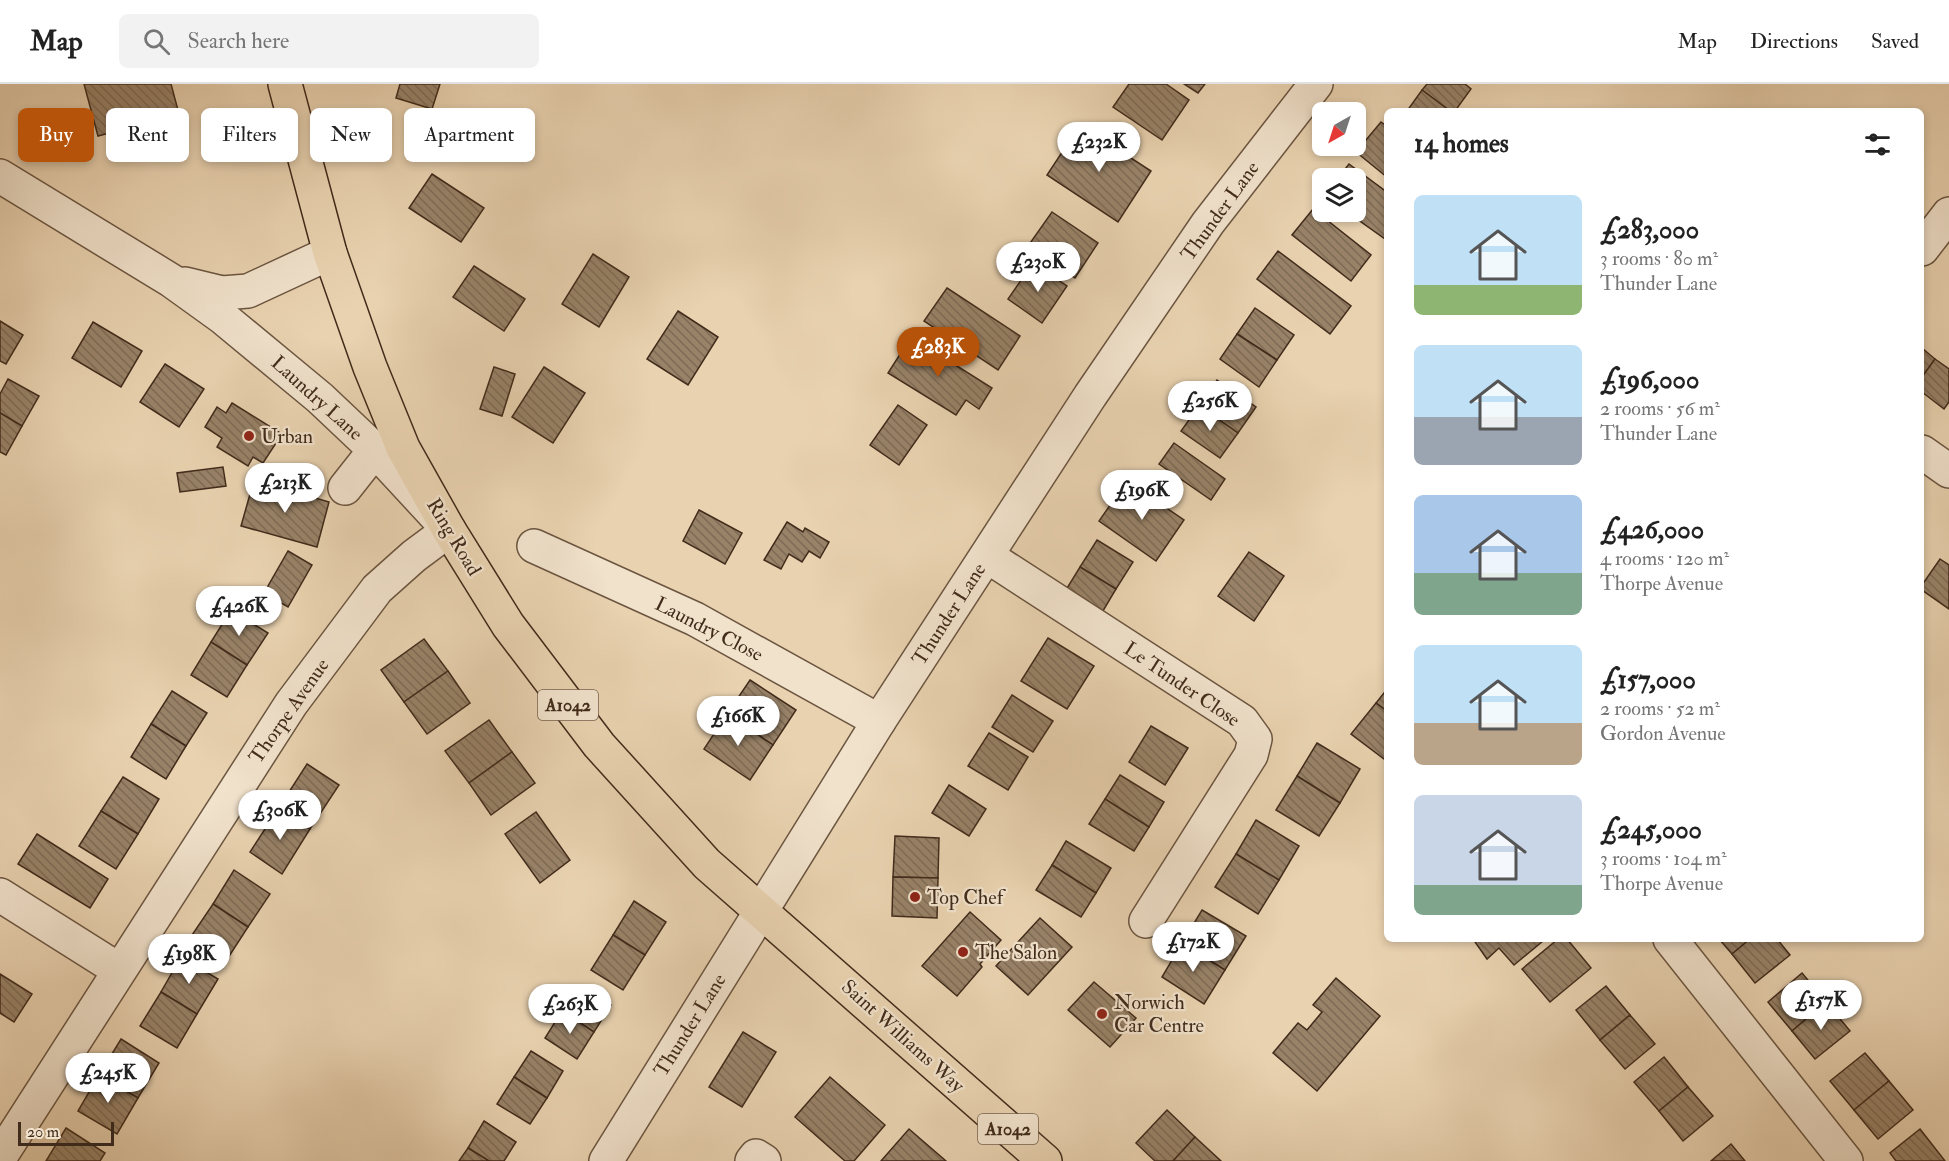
<!DOCTYPE html>
<html lang="en">
<head>
<meta charset="utf-8">
<style>
  body { margin:0; font-family:"IM FELL Double Pica",serif; background:#f2f2f2; color:#222; height:100vh; display:flex; flex-direction:column; font-size:22px; white-space:nowrap }
  * { box-sizing:border-box; margin:0 }
  p { font-size:20px; color:#767676 }
  .icon { flex:none; width:33px; height:33px; fill:none; stroke:currentColor; stroke-width:2; stroke-linecap:round; stroke-linejoin:round }
  .map { position:relative; flex:1; overflow:hidden }
  .side { position:absolute; left:1384px; top:24px; width:540px; height:834px; display:flex; flex-direction:column; background:#fff; border-radius:9px; box-shadow:0 3px 9px #0003 }
  .side>* { flex:none }
  .hud { position:absolute; left:18px; top:24px; width:570px; height:54px; display:flex; gap:12px }
  .needle { width:39px; rotate:219deg }
  .fabs { position:absolute; left:1312px; top:18px; display:grid; gap:12px }
  .fabs a { display:grid; place-items:center; width:54px; height:54px; border-radius:9px; background:#fff; box-shadow:0 3px 9px #0003; font-size:30px }
  .scale { position:absolute; left:18px; bottom:15px; width:96px; box-sizing:border-box; padding-left:6px; border:3px solid #412b1b; border-top:0; font-size:16px; line-height:21px; white-space:nowrap; color:#412b1b; -webkit-text-stroke:4px #f1e2cc; paint-order:stroke }
  .price { position:absolute; translate:-50% -51px; padding:0 14px; border-radius:21px; background:#fff; color:#222; font-size:20px; line-height:39px; filter:drop-shadow(0 2px 3px #0008) }
  .price::after { content:''; position:absolute; left:50%; top:36px; width:18px; height:14px; margin-left:-9px; background:inherit; clip-path:polygon(0 0,100% 0,50% 100%) }
  .price.selected { background:#b45309; color:#fff }
  ul { padding:0; list-style:none }
  li { display:flex; align-items:center; gap:18px; height:150px; padding:0 30px }
  li span { display:grid; place-items:center; flex:none; width:168px; height:120px; border-radius:9px; color:#555 }
  li>.icon { margin-inline-start:auto }
  span .icon { width:72px; height:72px; fill:#fffc; stroke-width:1 }
  li b { font-size:26px }
  h2 { display:flex; justify-content:space-between; align-items:center; height:72px; padding:0 30px; font-size:26px }
  .tag { padding:0 21px; border-radius:9px; background:#fff; box-shadow:0 3px 9px #0003; font-size:21px; line-height:54px }
  .tag.selected { background:#b45309; color:#fff }
  header { display:flex; align-items:center; gap:36px; box-sizing:border-box; height:84px; padding:0 30px; background:#fff; border-bottom:2px solid #e0e0e0 }
  header strong { font-size:28px }
  nav { display:flex; gap:33px; margin-inline-start:auto; font-size:21px }
  .search { width:420px; height:54px; background:#f2f2f2; display:flex; align-items:center; gap:15px; box-sizing:border-box; padding:0 21px; border-radius:9px; color:#767676; font-size:22px }
  .map>svg:first-child { display:block }
</style>
</head>
<body>
<header>
<strong>Map</strong>
<div class="search"><svg class="icon" aria-label="search" viewBox="0 0 24 24"><circle cx="10" cy="10" r="6"/><path d="M15 15l6 6"/></svg>Search here</div>
<nav><a>Map</a><a>Directions</a><a>Saved</a></nav>
</header>
<div class="map">
<svg width="1949" height="1077" viewBox="0 0 1949 1077">
  <defs>
    <pattern id="building-back-hatch" width="6" height="6" patternUnits="userSpaceOnUse" patternTransform="scale(1.5)"><rect width="6" height="6" fill="#988268"/><path d="M-1 5l2 2M0 0l6 6M5-1l2 2" fill="none" stroke="#7e6b55"/></pattern>
  </defs>
  <rect width="100%" height="100%" fill="#e9d2b0"/>
  <filter id="stains"><feTurbulence type="fractalNoise" baseFrequency=".00333" numOctaves="4"/><feColorMatrix values="0 0 0 0 .2 0 0 0 0 .09 0 0 0 0 .02 0 0 0 .5 -.17"/></filter>
  <radialGradient id="worn" r=".72"><stop offset=".6" stop-color="#630" stop-opacity="0"/><stop offset="1" stop-color="#630" stop-opacity=".3"/></radialGradient>
  <g fill="url(#building-back-hatch)" stroke="#412b1b" stroke-width="1.5">
    <polygon points="84,0 171,0 179,30 98,52"/>
    <polygon points="400,0 440,0 432,25 396,14"/>
    <polygon points="1129,0 1166,0 1189,16 1162,56 1113,23"/>
    <polygon points="1184,0 1205,0 1198,9"/>
    <polygon points="1427,0 1465,0 1471,5 1455,27 1450,27 1422,6"/>
    <polygon points="1422,6 1450,27 1407,27"/>
    <polygon points="1381,38 1388,43 1388,94 1356,68"/>
    <polygon points="1080,41 1151,87 1118,138 1047,91"/>
    <polygon points="1349,80 1388,109 1388,157 1347,128 1356,128 1356,94 1338,94"/>
    <polygon points="432,90 484,124 461,158 409,124"/>
    <polygon points="1313,125 1371,171 1351,197 1292,151"/>
    <polygon points="1052,128 1098,159 1075,194 1028,162"/>
    <polygon points="1278,167 1351,222 1330,250 1257,195"/>
    <polygon points="593,170 629,193 599,243 562,220"/>
    <polygon points="1033,179 1067,202 1042,239 1008,215"/>
    <polygon points="474,182 525,215 504,247 453,213"/>
    <polygon points="947,204 1020,252 998,286 924,237"/>
    <polygon points="1255,224 1294,251 1277,276 1237,250"/>
    <polygon points="678,227 718,253 688,301 647,275"/>
    <polygon points="0,237 23,251 6,280 0,277"/>
    <polygon points="93,238 142,267 121,303 72,274"/>
    <polygon points="1237,250 1277,276 1259,303 1220,275"/>
    <polygon points="911,253 992,304 979,325 966,316 956,331 888,289"/>
    <polygon points="1922,264 1935,275 1922,293"/>
    <polygon points="1935,275 1949,285 1949,318 1944,325 1922,308 1922,293"/>
    <polygon points="165,280 204,305 179,343 140,318"/>
    <polygon points="494,283 515,290 502,332 480,325"/>
    <polygon points="544,283 585,309 553,359 512,333"/>
    <polygon points="8,295 39,312 22,342 0,329 0,310"/>
    <polygon points="1217,296 1256,323 1238,349 1199,322"/>
    <polygon points="232,319 282,350 263,379 253,373 248,382 217,363 222,354 205,343 217,323 226,329"/>
    <polygon points="898,321 927,341 899,381 870,361"/>
    <polygon points="1199,322 1238,349 1220,374 1181,347"/>
    <polygon points="0,329 22,342 6,371 0,368"/>
    <polygon points="1174,359 1225,395 1211,416 1159,380"/>
    <polygon points="223,383 226,402 180,408 177,389"/>
    <polygon points="254,396 329,418 317,463 241,442"/>
    <polygon points="1127,397 1184,436 1156,477 1099,437"/>
    <polygon points="699,426 742,449 725,480 683,457"/>
    <polygon points="787,438 803,448 805,444 829,458 820,474 809,467 802,478 789,470 781,485 764,476"/>
    <polygon points="1097,456 1133,478 1116,505 1080,483"/>
    <polygon points="288,467 312,481 288,523 264,509"/>
    <polygon points="1249,468 1284,492 1254,537 1218,512"/>
    <polygon points="1940,475 1949,481 1949,525 1922,506 1922,501"/>
    <polygon points="1080,483 1116,505 1100,532 1064,509"/>
    <polygon points="231,526 268,549 247,581 211,558"/>
    <polygon points="1048,554 1094,582 1067,625 1021,597"/>
    <polygon points="424,555 448,587 404,618 381,586"/>
    <polygon points="211,558 247,581 227,613 191,591"/>
    <polygon points="448,587 470,619 427,650 404,618"/>
    <polygon points="750,596 796,626 773,661 727,630"/>
    <polygon points="1388,604 1388,628 1376,619"/>
    <polygon points="172,607 207,629 186,662 151,640"/>
    <polygon points="1012,611 1053,637 1033,668 992,643"/>
    <polygon points="1376,619 1388,628 1388,678 1351,650"/>
    <polygon points="727,630 773,661 750,696 704,665"/>
    <polygon points="489,636 512,668 469,699 445,667"/>
    <polygon points="151,640 186,662 166,695 131,673"/>
    <polygon points="1151,642 1188,664 1165,701 1129,678"/>
    <polygon points="989,649 1028,673 1008,706 968,682"/>
    <polygon points="1317,659 1360,685 1340,719 1297,692"/>
    <polygon points="512,668 535,699 491,731 469,699"/>
    <polygon points="307,680 339,701 310,745 278,725"/>
    <polygon points="1120,691 1164,718 1149,743 1105,715"/>
    <polygon points="1297,692 1340,719 1319,752 1276,726"/>
    <polygon points="123,693 159,715 138,750 101,727"/>
    <polygon points="949,701 986,725 969,752 932,729"/>
    <polygon points="1105,715 1149,743 1134,767 1089,740"/>
    <polygon points="278,725 310,745 282,790 250,768"/>
    <polygon points="101,727 138,750 116,785 79,762"/>
    <polygon points="536,728 570,776 540,799 505,750"/>
    <polygon points="1256,736 1299,762 1279,796 1236,770"/>
    <polygon points="37,750 108,795 90,824 18,780"/>
    <polygon points="895,752 939,754 938,794 893,793"/>
    <polygon points="1066,757 1111,784 1096,809 1052,781"/>
    <polygon points="1236,770 1279,796 1258,830 1215,803"/>
    <polygon points="1052,781 1096,809 1081,833 1036,806"/>
    <polygon points="234,786 270,810 248,843 213,820"/>
    <polygon points="893,793 938,794 937,834 892,832"/>
    <polygon points="634,817 666,838 645,871 613,851"/>
    <polygon points="213,820 248,843 226,877 190,854"/>
    <polygon points="1202,826 1246,852 1225,886 1182,859"/>
    <polygon points="970,828 1001,856 980,880 982,883 957,912 922,882"/>
    <polygon points="1040,834 1072,863 1028,911 996,882"/>
    <polygon points="613,851 645,871 623,906 591,886"/>
    <polygon points="1473,855 1541,855 1543,857 1514,881 1499,864 1487,875"/>
    <polygon points="1558,855 1567,855 1591,884 1550,918 1522,885"/>
    <polygon points="1719,855 1750,855 1732,870"/>
    <polygon points="1750,855 1777,855 1790,871 1755,899 1732,870"/>
    <polygon points="1182,859 1225,886 1204,920 1162,893"/>
    <polygon points="181,873 218,895 197,930 161,908"/>
    <polygon points="1802,889 1826,918 1792,947 1768,918"/>
    <polygon points="0,890 32,910 14,938 0,929"/>
    <polygon points="1336,894 1380,932 1317,1007 1273,969 1298,939 1307,946 1322,928 1313,921"/>
    <polygon points="1094,898 1136,934 1110,963 1068,926"/>
    <polygon points="579,901 611,921 594,948 562,927"/>
    <polygon points="1606,902 1630,931 1600,956 1576,926"/>
    <polygon points="161,908 197,930 177,964 140,942"/>
    <polygon points="1826,918 1850,947 1815,975 1792,947"/>
    <polygon points="562,927 594,948 577,975 545,954"/>
    <polygon points="1630,931 1655,960 1625,985 1600,956"/>
    <polygon points="743,948 776,968 742,1023 709,1003"/>
    <polygon points="121,955 159,979 138,1014 99,991"/>
    <polygon points="531,967 563,987 547,1014 514,993"/>
    <polygon points="1865,969 1889,997 1854,1026 1830,997"/>
    <polygon points="1664,973 1688,1003 1659,1027 1634,998"/>
    <polygon points="99,991 138,1014 117,1050 78,1027"/>
    <polygon points="514,993 547,1014 530,1040 497,1020"/>
    <polygon points="830,993 885,1041 854,1077 845,1077 795,1033"/>
    <polygon points="1889,997 1913,1026 1878,1055 1854,1026"/>
    <polygon points="1688,1003 1713,1032 1683,1057 1659,1027"/>
    <polygon points="1167,1026 1195,1053 1173,1077 1155,1077 1136,1059"/>
    <polygon points="484,1037 516,1058 504,1077 489,1077 468,1064"/>
    <polygon points="66,1044 105,1069 100,1077 46,1077"/>
    <polygon points="909,1045 946,1077 881,1077"/>
    <polygon points="1920,1045 1945,1077 1896,1077 1890,1069"/>
    <polygon points="1195,1053 1221,1077 1173,1077"/>
    <polygon points="1731,1060 1745,1077 1711,1077"/>
    <polygon points="468,1064 489,1077 459,1077"/>
  </g>
  <g fill="none" stroke-linecap="round" stroke-linejoin="round">
    <g stroke="#6b5540" stroke-width="36">
      <g id="minor">
        <polyline points="0,92 172,197 222,233 320,314 375,366 449,446 414,472 377,505 291,620 0,1073"/>
        <polyline points="1922,165 1949,130"/>
        <polyline points="185,200 222,209 248,207 330,169"/>
        <polyline points="1922,368 1949,387"/>
        <polyline points="345,404 375,366"/>
        <polyline points="534,462 695,535 879,637"/>
        <polyline points="987,472 1242,637 1255,655 1251,671 1146,837"/>
        <polyline points="0,811 119,886"/>
        <polyline points="1670,855 1846,1077"/>
        <polyline points="606,1077 879,637 1090,312 1208,139 1316,0"/>
        <polyline points="752,1077 756,1072 764,1077"/>
      </g>
    </g>
    <g stroke="#412b1b" stroke-width="36">
      <polyline id="highway" points="285,0 330,169 370,283 403,364 449,446 508,541 599,661 707,780 1045,1077"/>
    </g>
    <use href="#minor" stroke="#f1e2cc" stroke-width="33"/>
    <use href="#highway" stroke="#e9d2b0" stroke-width="33"/>
  </g>
  <g fill="#8f2418" stroke="#f1e2cc" stroke-width="2">
    <circle cx="249" cy="352" r="6"/>
    <circle cx="915" cy="813" r="6"/>
    <circle cx="963" cy="868" r="6"/>
    <circle cx="1102" cy="930" r="6"/>
  </g>
  <g text-anchor="middle" dominant-baseline="central" stroke-width="4.5" stroke-linejoin="round" paint-order="stroke">
    <g fill="#f1e2cc" stroke="#766250" stroke-width="1.5">
      <rect x="538" y="606" width="60" height="30" rx="4.5"/>
      <rect x="978" y="1030" width="60" height="30" rx="4.5"/>
    </g>
    <g font-size="18" font-weight="bold" fill="#412b1b">
      <text x="568" y="621">A1042</text>
      <text x="1008" y="1045">A1042</text>
    </g>
    <g font-size="20" fill="#412b1b" stroke="#f1e2cc">
      <text transform="translate(1220 127) rotate(-54)">Thunder Lane</text>
      <text transform="translate(317 314) rotate(42)">Laundry Lane</text>
      <text transform="translate(454 453) rotate(59)">Ring Road</text>
      <text transform="translate(949 530) rotate(-57)">Thunder Lane</text>
      <text transform="translate(709 545) rotate(27)">Laundry Close</text>
      <text transform="translate(1182 600) rotate(34)">Le Tunder Close</text>
      <text transform="translate(289 627) rotate(-55)">Thorpe Avenue</text>
      <text transform="translate(690 941) rotate(-58)">Thunder Lane</text>
      <text transform="translate(903 952) rotate(42)">Saint Williams Way</text>
    </g>
    <g font-size="20" fill="#412b1b" stroke="#f1e2cc" text-anchor="start">
      <text x="261" y="352">Urban</text>
      <text x="927" y="813">Top Chef</text>
      <text x="975" y="868">The Salon</text>
      <text x="1114" y="918">Norwich<tspan x="1114" dy="23">Car Centre</tspan></text>
    </g>
  </g>
  <rect width="100%" height="100%" filter="url(#stains)"/>
  <rect width="100%" height="100%" fill="url(#worn)"/>
</svg>
<div class="fabs">
<a><svg class="needle" viewBox="-14 -14 28 28"><path d="M0-13l5 13h-10z" fill="#e53935"/><path d="M0 13l5-13h-10z" fill="#767676"/></svg></a>
<a><svg class="icon" aria-label="layers" viewBox="0 0 24 24"><path d="M12 4l9 5-9 5-9-5zM3 14l9 5 9-5"/></svg></a>
</div>
<div class="scale">20 m</div>
<b class="price" style="left:1099px;top:89px">£232K</b>
<b class="price" style="left:1038px;top:209px">£230K</b>
<b class="price selected" style="left:938px;top:294px">£283K</b>
<b class="price" style="left:1210px;top:348px">£256K</b>
<b class="price" style="left:285px;top:430px">£213K</b>
<b class="price" style="left:1142px;top:437px">£196K</b>
<b class="price" style="left:239px;top:553px">£426K</b>
<b class="price" style="left:738px;top:663px">£166K</b>
<b class="price" style="left:280px;top:757px">£306K</b>
<b class="price" style="left:1193px;top:889px">£172K</b>
<b class="price" style="left:189px;top:901px">£198K</b>
<b class="price" style="left:1821px;top:947px">£157K</b>
<b class="price" style="left:570px;top:951px">£263K</b>
<b class="price" style="left:108px;top:1020px">£245K</b>
<div class="hud">
<a class="tag selected">Buy</a>
<a class="tag">Rent</a>
<a class="tag">Filters</a>
<a class="tag">New</a>
<a class="tag">Apartment</a>
</div>
<section class="side">
<h2>14 homes<svg class="icon" aria-label="filters" viewBox="0 0 24 24"><path d="M4 7h16M4 17h16"/><circle cx="9" cy="7" r="2"/><circle cx="15" cy="17" r="2"/></svg></h2>
<ul>
<li><span style="background:linear-gradient(#bfe0f5 75%,#8fb573 0)"><svg class="icon" aria-label="home" viewBox="0 0 24 24"><path d="M3 11l9-7 9 7M6 9v11h12V9"/></svg></span><div><b>£283,000</b><p>3 rooms · 80 m²</p><p>Thunder Lane</p></div></li>
<li><span style="background:linear-gradient(#bfe0f5 60%,#9aa5b1 0)"><svg class="icon" aria-label="home" viewBox="0 0 24 24"><path d="M3 11l9-7 9 7M6 9v11h12V9"/></svg></span><div><b>£196,000</b><p>2 rooms · 56 m²</p><p>Thunder Lane</p></div></li>
<li><span style="background:linear-gradient(#a9c7e8 65%,#7fa58c 0)"><svg class="icon" aria-label="home" viewBox="0 0 24 24"><path d="M3 11l9-7 9 7M6 9v11h12V9"/></svg></span><div><b>£426,000</b><p>4 rooms · 120 m²</p><p>Thorpe Avenue</p></div></li>
<li><span style="background:linear-gradient(#bfe0f5 65%,#b9a48a 0)"><svg class="icon" aria-label="home" viewBox="0 0 24 24"><path d="M3 11l9-7 9 7M6 9v11h12V9"/></svg></span><div><b>£157,000</b><p>2 rooms · 52 m²</p><p>Gordon Avenue</p></div></li>
<li><span style="background:linear-gradient(#c9d6e8 75%,#7fa58c 0)"><svg class="icon" aria-label="home" viewBox="0 0 24 24"><path d="M3 11l9-7 9 7M6 9v11h12V9"/></svg></span><div><b>£245,000</b><p>3 rooms · 104 m²</p><p>Thorpe Avenue</p></div></li>
</ul>
</section>
</div>
</body>
</html>
